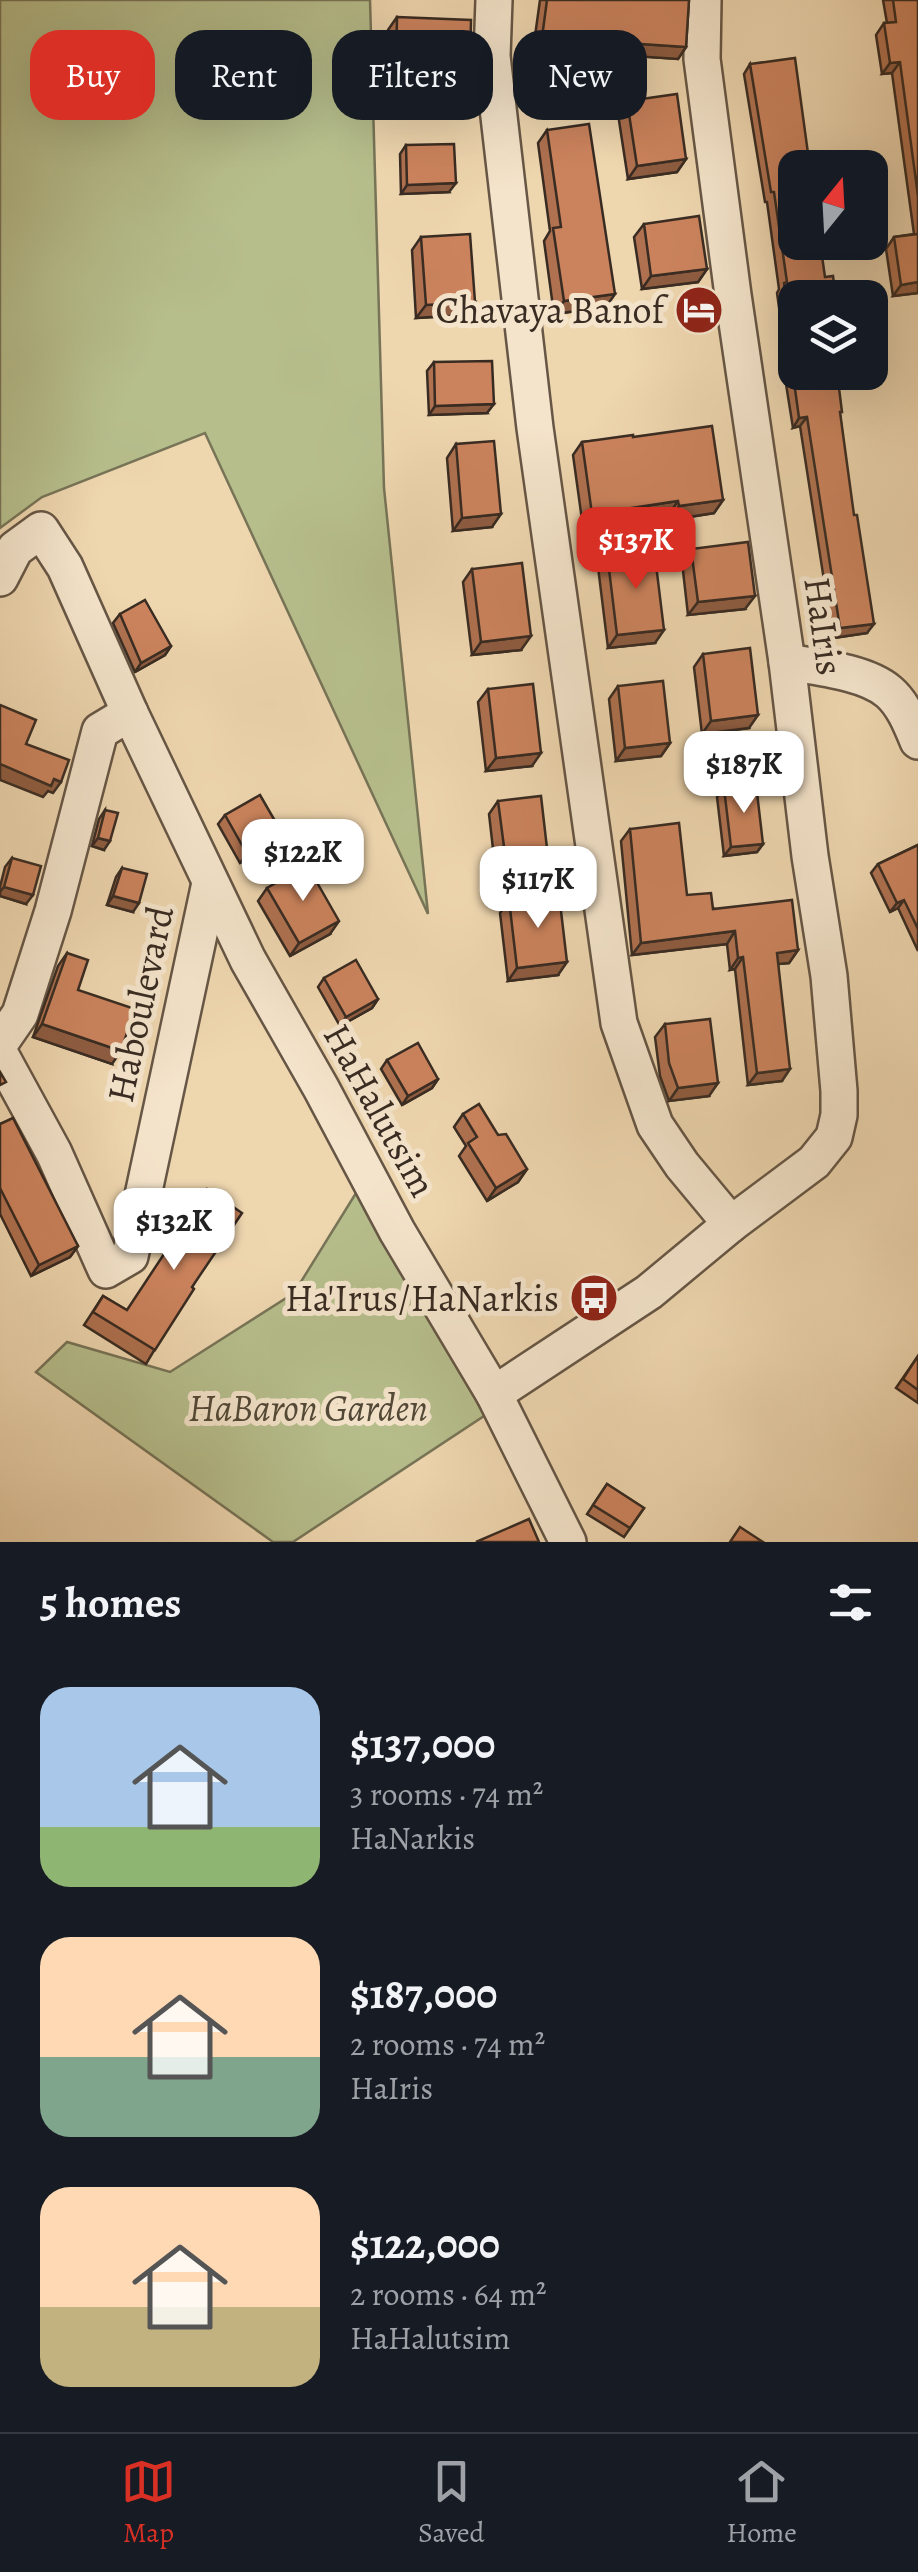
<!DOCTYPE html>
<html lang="en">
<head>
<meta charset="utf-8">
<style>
  body { margin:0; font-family:Alegreya,serif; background:#242831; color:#f1f3f6; height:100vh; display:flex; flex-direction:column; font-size:38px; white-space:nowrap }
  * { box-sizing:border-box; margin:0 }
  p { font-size:32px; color:#9ea1a6 }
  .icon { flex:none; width:55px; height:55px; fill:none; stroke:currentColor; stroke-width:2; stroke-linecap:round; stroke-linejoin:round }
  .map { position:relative; height:1542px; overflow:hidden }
  .sheet { display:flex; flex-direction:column; background:#171b24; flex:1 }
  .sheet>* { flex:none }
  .guide { position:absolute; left:30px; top:30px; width:860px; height:90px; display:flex; gap:20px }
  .needle { width:65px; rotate:18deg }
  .fabs { position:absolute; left:778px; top:150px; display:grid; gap:20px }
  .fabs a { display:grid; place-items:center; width:110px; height:110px; border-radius:20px; background:#171b24; box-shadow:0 10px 40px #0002; font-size:50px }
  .price { position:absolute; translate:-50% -85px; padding:0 22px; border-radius:20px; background:#fff; color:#222; font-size:32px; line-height:65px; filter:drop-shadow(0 2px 5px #0008) }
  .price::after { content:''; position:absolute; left:50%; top:60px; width:30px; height:22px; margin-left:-15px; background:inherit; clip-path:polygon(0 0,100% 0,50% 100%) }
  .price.active { background:#d93025; color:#fff }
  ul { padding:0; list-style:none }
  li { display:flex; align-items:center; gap:30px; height:250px; padding:0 40px }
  li span { display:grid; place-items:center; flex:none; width:280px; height:200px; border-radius:30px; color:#555 }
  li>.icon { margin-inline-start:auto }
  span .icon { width:120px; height:120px; fill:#fffc; stroke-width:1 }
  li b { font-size:42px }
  h2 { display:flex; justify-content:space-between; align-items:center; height:120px; padding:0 40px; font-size:42px }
  .chip { padding:0 35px; border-radius:30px; background:#171b24; box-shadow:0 10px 40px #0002; font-size:35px; line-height:90px }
  .chip.active { background:#d93025; color:#fff }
  .tabs { display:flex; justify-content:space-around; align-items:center; height:140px; border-top:2px solid #363941; background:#171b24; font-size:28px; color:#9ea1a6 }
  .tabs a { display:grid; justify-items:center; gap:5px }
  .tabs .active { color:#d93025 }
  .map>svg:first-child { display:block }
</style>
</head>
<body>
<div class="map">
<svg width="918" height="1542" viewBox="0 0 918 1542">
  <rect width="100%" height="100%" fill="#eed6af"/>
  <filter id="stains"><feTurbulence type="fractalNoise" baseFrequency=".002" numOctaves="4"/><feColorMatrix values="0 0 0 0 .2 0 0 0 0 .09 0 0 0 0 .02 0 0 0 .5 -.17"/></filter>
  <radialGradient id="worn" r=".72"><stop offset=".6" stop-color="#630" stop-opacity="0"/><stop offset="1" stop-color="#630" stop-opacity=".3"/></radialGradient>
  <g fill="#b6be8c" stroke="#777457" stroke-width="2.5">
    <polygon points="0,0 370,0 384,488 428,914 205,433 42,497 0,528"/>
    <polygon points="361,1185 490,1412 293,1542 273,1542 36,1372 67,1342 170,1372 294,1293"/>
  </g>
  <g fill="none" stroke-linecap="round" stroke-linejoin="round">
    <g stroke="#665645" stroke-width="40">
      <g id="minor">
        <polyline points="494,0 492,56 535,428 619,1023 655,1125 682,1165 731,1224"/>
        <polyline points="0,578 15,549 41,530 65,567 130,713 248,960 321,1088 397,1231 494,1394 568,1542"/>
        <path d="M787 662C816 667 866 672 889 692 903 704 911 724 918 741"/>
        <polyline points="0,1043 20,1014 53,911 100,731 130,713"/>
        <polyline points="0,1054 54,1153 106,1270 130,1256 210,883"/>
        <polyline points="494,1394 649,1292 731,1224 814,1162 834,1137 839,1115 839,1091 829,976 810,856 787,662 733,295 702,59 703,0"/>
      </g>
    </g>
    <use href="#minor" stroke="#f4e4cb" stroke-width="35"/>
  </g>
  <g fill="#af7150" stroke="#382b22" stroke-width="2.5">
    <polygon points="540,0 689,0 686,47 678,59 579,52 578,65 569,77 530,72"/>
    <polygon points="883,0 918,0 918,293 893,296 886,249 894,237 914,234 892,73 882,74 876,35 884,23 887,23"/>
    <polygon points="397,17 460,80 386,77 388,30"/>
    <polygon points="750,64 795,298 795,372 837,372 840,415 867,633 833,638 800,426 793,428 786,384 789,380 777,293 779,289 767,202 765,202 744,74"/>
    <polygon points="627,101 686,159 677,172 628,179 618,114"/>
    <polygon points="547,130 606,307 554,314 544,241 550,231 538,143"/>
    <polygon points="406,145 449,192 401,194 400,154"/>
    <polygon points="644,224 707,269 698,282 642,289 634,237"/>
    <polygon points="421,237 475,302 466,315 416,318 412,250"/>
    <polygon points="434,362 487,413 429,415 427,371"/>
    <polygon points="633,437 723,500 714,513 670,520 669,514 583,527 573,455 582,442"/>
    <polygon points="456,444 492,527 453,531 447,458"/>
    <polygon points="691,549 745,609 688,615 682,562"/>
    <polygon points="607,553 655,643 608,648 598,567"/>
    <polygon points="472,569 521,650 472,655 463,582"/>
    <polygon points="120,614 171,646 165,655 135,672 113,623"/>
    <polygon points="703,654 749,728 702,734 694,667"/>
    <polygon points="618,686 670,743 661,756 616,761 609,699"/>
    <polygon points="488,689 532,766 486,771 478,702"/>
    <polygon points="724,788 763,844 757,852 724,856 717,797"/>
    <polygon points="498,801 548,857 539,870 496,875 489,814"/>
    <polygon points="105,810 104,850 92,846 99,819"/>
    <polygon points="225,815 276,842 240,863 218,824"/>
    <polygon points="630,829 687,895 798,950 789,963 778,964 782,1081 748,1085 735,969 730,970 727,944 632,955 621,841"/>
    <polygon points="918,845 918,951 898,908 890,912 871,873 878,864"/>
    <polygon points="12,858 26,904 0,896 0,887 5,867"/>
    <polygon points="122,868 133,912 107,905 116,877"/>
    <polygon points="267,888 330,934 290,956 258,901"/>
    <polygon points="509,900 558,975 508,981 500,913"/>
    <polygon points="67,953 78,990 112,1064 33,1037 58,966"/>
    <polygon points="324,978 378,999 372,1008 340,1026 318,987"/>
    <polygon points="665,1024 709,1096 669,1101 660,1076 655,1037"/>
    <polygon points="387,1060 438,1079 432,1088 402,1105 381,1069"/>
    <polygon points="463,1114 498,1135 527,1169 518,1182 487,1201 459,1156 466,1146 454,1127"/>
    <polygon points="0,1124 78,1246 70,1257 31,1276 0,1214"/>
    <polygon points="192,1287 146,1364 84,1325 103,1296 126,1310"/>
    <polygon points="918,1356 918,1403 896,1388"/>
    <polygon points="607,1484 644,1508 624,1537 587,1514"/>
  </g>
  <g fill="#8e5c41" stroke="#382b22" stroke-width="2.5">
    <polygon points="581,40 686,47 678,59 573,52"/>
    <polygon points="539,60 578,65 569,77 530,72"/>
    <polygon points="900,62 892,73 882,74 890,63"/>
    <polygon points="396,64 470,66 460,80 386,77"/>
    <polygon points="686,159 677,172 628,179 637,166"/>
    <polygon points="456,183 449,192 401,194 407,185"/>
    <polygon points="707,269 698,282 642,289 651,276"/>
    <polygon points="918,282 918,293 893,296 901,285"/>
    <polygon points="615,294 606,307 554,314 564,301"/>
    <polygon points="475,302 466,315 416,318 426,305"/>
    <polygon points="494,404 487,413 429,415 435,406"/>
    <polygon points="807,417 800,426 793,428 799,418"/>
    <polygon points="723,500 714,513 670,520 679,506"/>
    <polygon points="678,501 669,514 583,527 592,514"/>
    <polygon points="501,514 492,527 453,531 462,518"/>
    <polygon points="755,596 745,609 688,615 698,602"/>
    <polygon points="874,624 867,633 833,638 840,628"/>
    <polygon points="664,630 655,643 608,648 617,635"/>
    <polygon points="531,636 521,650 472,655 481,642"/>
    <polygon points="171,646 165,655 135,672 141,663"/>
    <polygon points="758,715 749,728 702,734 711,721"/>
    <polygon points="670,743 661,756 616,761 625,748"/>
    <polygon points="541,753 532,766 486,771 496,758"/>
    <polygon points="0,764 54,779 61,782 53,793 48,791 43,797 0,780"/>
    <polygon points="282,833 276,842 240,863 247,854"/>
    <polygon points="98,838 110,841 104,850 92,846"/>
    <polygon points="763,844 757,852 724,856 731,847"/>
    <polygon points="548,857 539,870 496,875 506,862"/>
    <polygon points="4,887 33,895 26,904 0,896 0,892"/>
    <polygon points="113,896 139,903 133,912 107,905"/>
    <polygon points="904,900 898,908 890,912 897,903"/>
    <polygon points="339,921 330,934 290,956 299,943"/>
    <polygon points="735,931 727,944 632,955 641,943"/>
    <polygon points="798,950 789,963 768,965 777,953"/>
    <polygon points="743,957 735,969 730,970 738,958"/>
    <polygon points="567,962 558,975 508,981 517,968"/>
    <polygon points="378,999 372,1008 340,1026 346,1017"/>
    <polygon points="42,1024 121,1051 112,1064 33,1037"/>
    <polygon points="790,1069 782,1081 748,1085 757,1073"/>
    <polygon points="438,1079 432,1088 402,1105 408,1096"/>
    <polygon points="718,1083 709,1096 669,1101 678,1088"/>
    <polygon points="527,1169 518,1182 487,1201 496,1188"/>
    <polygon points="78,1246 70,1257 31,1276 39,1265"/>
  </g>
  <g fill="#cb835d" stroke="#382b22" stroke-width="2.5">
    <polygon points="547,0 689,0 686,47 581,40 578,65 539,60"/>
    <polygon points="893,0 918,0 918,196 900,62 890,63 884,23 896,22"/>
    <polygon points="397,17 471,20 470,66 396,64"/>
    <polygon points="795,58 810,168 795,168 795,242 820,242 825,277 833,276 836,298 795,298 795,364 784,283 787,282 774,192 771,192 750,64"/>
    <polygon points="677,94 686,159 637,166 627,101"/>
    <polygon points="589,124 615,294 564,301 553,228 561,227 547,130"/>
    <polygon points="454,144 456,183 407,185 406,145"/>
    <polygon points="699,216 707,269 651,276 644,224"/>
    <polygon points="470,234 475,302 426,305 421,237"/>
    <polygon points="918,234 918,282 901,285 894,237"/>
    <polygon points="492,361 494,404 435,406 434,362"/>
    <polygon points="796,372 837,372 842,412 840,412 854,515 857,515 874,624 840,628 807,417 799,418 793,374"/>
    <polygon points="712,426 723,500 679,506 678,501 592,514 582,442 633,435 633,437"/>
    <polygon points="494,441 501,514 462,518 456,444"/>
    <polygon points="748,542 755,596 698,602 691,549"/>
    <polygon points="654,548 664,630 617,635 607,553"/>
    <polygon points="522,563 531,636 481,642 472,569"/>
    <polygon points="145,600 171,646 141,663 120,614"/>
    <polygon points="750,648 758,715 711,721 703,654"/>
    <polygon points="663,681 670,743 625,748 618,686"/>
    <polygon points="533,684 541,753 496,758 488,689"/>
    <polygon points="0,705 36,720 26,744 69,760 61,782 54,779 51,786 0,764"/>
    <polygon points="756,784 763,844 731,847 724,788"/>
    <polygon points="260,795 282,833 247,854 225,815"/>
    <polygon points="541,796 548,857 506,862 498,801"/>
    <polygon points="105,810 118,813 110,841 98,838"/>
    <polygon points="679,823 687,895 711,893 713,909 792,900 798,950 777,953 790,1069 757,1073 743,957 738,958 735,931 641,943 630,829"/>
    <polygon points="918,845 918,929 904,900 897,903 878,864"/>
    <polygon points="12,858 41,866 33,895 4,887"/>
    <polygon points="307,865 339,921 299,943 267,888"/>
    <polygon points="122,868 147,874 139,903 113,896"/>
    <polygon points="559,894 567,962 517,968 509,900"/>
    <polygon points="67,953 88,960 78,990 135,1009 121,1051 42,1024"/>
    <polygon points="356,960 378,999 346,1017 324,978"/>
    <polygon points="710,1019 718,1083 678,1088 669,1063 665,1024"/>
    <polygon points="418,1043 438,1079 408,1096 387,1060"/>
    <polygon points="0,1072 6,1082 0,1085"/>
    <polygon points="479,1104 498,1135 506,1134 527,1169 496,1188 468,1143 477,1137 463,1114"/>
    <polygon points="13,1118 78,1246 39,1265 0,1188 0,1124"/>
    <polygon points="207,1189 242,1213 192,1287 194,1289 155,1350 93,1312 103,1296 127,1310"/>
    <polygon points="918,1356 918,1390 903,1379"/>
    <polygon points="607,1484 644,1508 630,1528 593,1505"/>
    <polygon points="529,1519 539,1542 476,1542"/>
    <polygon points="740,1527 763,1542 730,1542"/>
  </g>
  <defs>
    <g id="hotel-disc" transform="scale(2.5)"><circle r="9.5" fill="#8f2418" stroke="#f4e4cb"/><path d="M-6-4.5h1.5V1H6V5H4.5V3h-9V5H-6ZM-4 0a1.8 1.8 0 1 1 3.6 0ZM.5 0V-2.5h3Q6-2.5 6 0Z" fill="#fff"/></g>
    <g id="bus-disc" transform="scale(2.5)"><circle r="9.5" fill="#8f2418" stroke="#f4e4cb"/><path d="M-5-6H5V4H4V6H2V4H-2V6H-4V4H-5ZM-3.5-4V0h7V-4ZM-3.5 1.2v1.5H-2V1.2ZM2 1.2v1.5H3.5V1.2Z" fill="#fff"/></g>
  </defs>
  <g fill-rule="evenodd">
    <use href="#hotel-disc" x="699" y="310"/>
    <use href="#bus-disc" x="594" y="1298"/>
  </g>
  <g text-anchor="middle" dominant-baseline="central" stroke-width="10" stroke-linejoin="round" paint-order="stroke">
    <g font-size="38" fill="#382b22" stroke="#f4e4cb" text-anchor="end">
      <text x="664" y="310">Chavaya Banof</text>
      <text x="559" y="1298">Ha'Irus/HaNarkis</text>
    </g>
    <g font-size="38" fill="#382b22" stroke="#f4e4cb">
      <text transform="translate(824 626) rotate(82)">HaIris</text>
      <text transform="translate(140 1004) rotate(-78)">Haboulevard</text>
      <text transform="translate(380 1110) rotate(61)">HaHalutsim</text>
    </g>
    <g font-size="38" font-style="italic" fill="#514837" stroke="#f4e4cb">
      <text x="308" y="1408">HaBaron Garden</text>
    </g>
  </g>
  <rect width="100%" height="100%" filter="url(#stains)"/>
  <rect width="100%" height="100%" fill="url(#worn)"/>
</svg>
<div class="fabs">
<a><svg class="needle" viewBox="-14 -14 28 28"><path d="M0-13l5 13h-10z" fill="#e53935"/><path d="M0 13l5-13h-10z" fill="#9ea1a6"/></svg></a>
<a><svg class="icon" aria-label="layers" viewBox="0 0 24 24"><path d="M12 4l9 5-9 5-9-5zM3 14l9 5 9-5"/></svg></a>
</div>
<b class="price active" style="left:636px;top:592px">$137K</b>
<b class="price" style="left:744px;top:816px">$187K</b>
<b class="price" style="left:303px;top:904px">$122K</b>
<b class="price" style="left:538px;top:931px">$117K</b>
<b class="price" style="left:174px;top:1273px">$132K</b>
<div class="guide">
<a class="chip active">Buy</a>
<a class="chip">Rent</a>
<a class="chip">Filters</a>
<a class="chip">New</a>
</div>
</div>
<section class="sheet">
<h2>5 homes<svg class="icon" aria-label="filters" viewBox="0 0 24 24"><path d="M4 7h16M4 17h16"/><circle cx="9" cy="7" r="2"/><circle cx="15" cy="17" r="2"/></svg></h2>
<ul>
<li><span style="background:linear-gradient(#a9c7e8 70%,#8fb573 0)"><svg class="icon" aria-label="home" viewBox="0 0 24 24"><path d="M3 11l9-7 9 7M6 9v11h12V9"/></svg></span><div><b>$137,000</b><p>3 rooms · 74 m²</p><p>HaNarkis</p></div></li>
<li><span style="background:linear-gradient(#ffd9b3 60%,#7fa58c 0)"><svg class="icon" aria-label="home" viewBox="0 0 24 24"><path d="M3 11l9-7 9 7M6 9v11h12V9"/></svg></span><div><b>$187,000</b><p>2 rooms · 74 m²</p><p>HaIris</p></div></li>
<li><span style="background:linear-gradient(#ffd9b3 60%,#c2b280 0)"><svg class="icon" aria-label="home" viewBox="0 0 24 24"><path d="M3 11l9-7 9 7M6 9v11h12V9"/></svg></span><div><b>$122,000</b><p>2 rooms · 64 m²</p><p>HaHalutsim</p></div></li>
</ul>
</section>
<nav class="tabs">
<a class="active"><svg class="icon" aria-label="map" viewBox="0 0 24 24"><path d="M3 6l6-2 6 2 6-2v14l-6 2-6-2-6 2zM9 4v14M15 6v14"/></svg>Map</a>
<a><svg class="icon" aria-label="saved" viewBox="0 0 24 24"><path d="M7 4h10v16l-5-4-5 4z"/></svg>Saved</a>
<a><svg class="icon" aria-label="home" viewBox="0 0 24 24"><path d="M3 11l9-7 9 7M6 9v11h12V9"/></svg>Home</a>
</nav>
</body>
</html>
